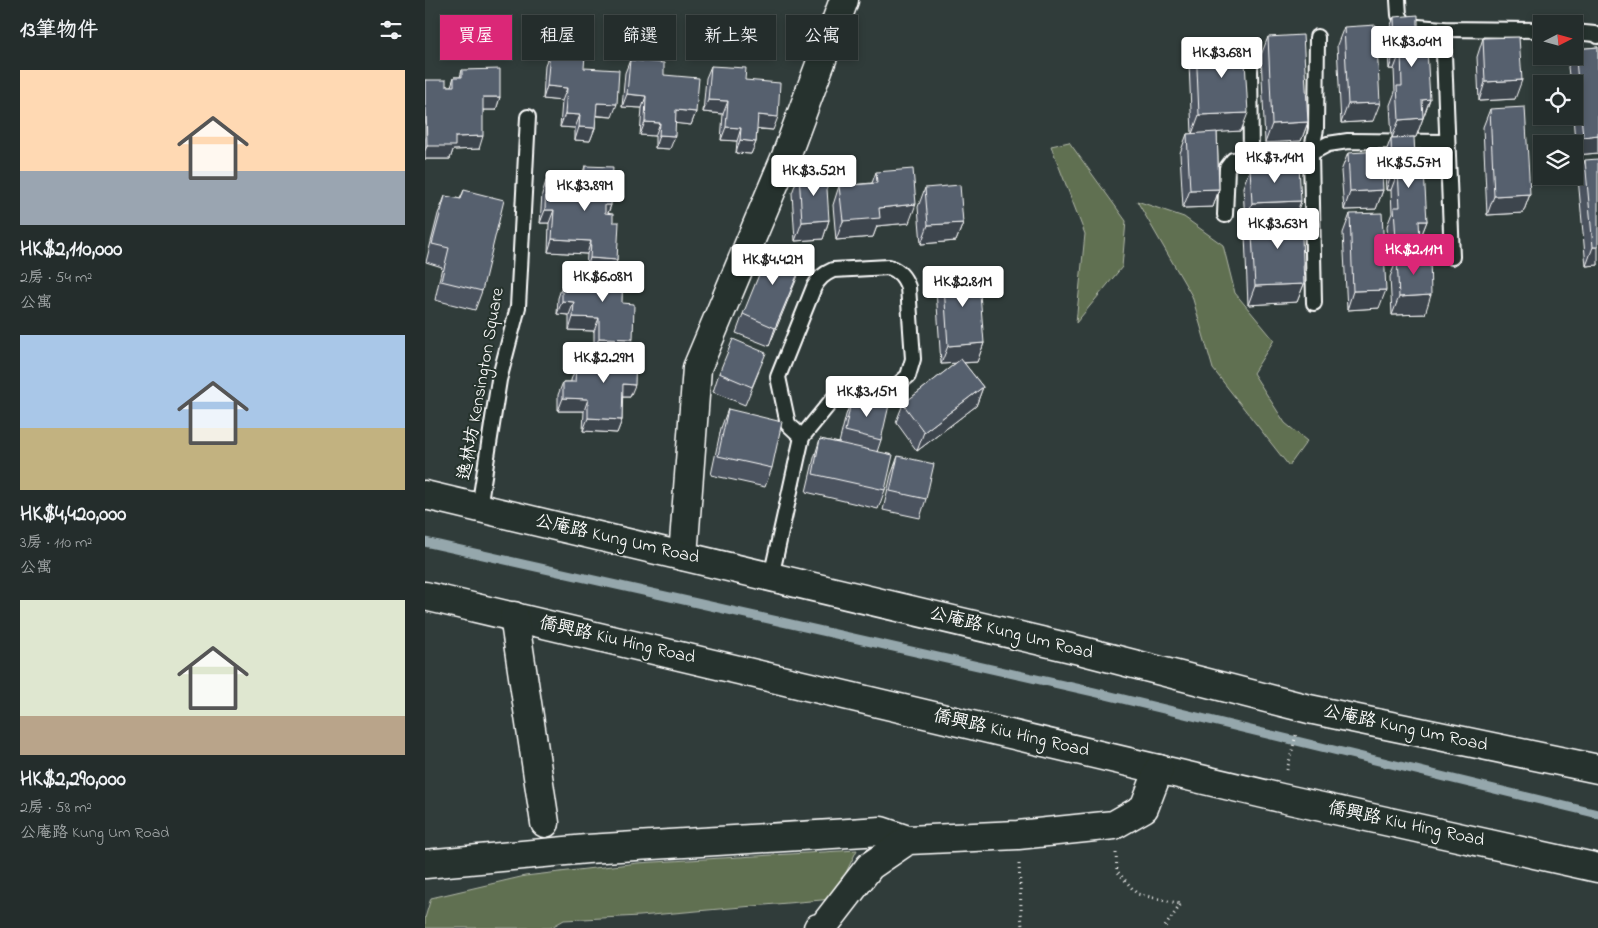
<!DOCTYPE html>
<html lang="zh-TW">
<head>
<meta charset="utf-8">
<style>
  body { margin:0; font-family:"Indie Flower","LXGW WenKai TC",sans-serif; background:#2c3534; color:#f1f3f6; height:100vh; display:flex; flex-direction:column; font-size:19px; white-space:nowrap }
  * { box-sizing:border-box; margin:0 }
  p { font-size:16px; color:#a3a8a9 }
  .icon { flex:none; width:28px; height:28px; fill:none; stroke:currentColor; stroke-width:2; stroke-linecap:round; stroke-linejoin:round }
  .map { position:relative; flex:1; overflow:hidden }
  .sheet { display:flex; flex-direction:column; background:#242d2c; width:425px }
  .sheet>* { flex:none }
  .top-card { position:absolute; left:15px; top:15px; width:475px; height:45px; display:flex; gap:10px }
  .needle { width:32px; rotate:84deg }
  .controls { position:absolute; left:1108px; top:15px; display:grid; gap:10px }
  .controls a { display:grid; place-items:center; width:50px; height:50px; border-radius:0px; background:#242d2c; box-shadow:0 2px 8px #0003,0 0 0 1px #414948; font-size:25px }
  .price { position:absolute; translate:-50% -42px; padding:0 11px; border-radius:5px; background:#fff; color:#222; font-size:16px; line-height:32px; filter:drop-shadow(0 1px 2px #0008) }
  .price::after { content:''; position:absolute; left:50%; top:30px; width:15px; height:11px; margin-left:-8px; background:inherit; clip-path:polygon(0 0,100% 0,50% 100%) }
  .price.on { background:#db2777; color:#fff }
  ul { padding:0; list-style:none }
  li { display:grid; align-content:center; gap:10px; height:265px; padding:0 20px }
  li span { display:grid; place-items:center; height:155px; border-radius:0px; color:#555 }
  li>.icon { margin-inline-start:auto }
  span .icon { width:90px; height:90px; fill:#fffc; stroke-width:1 }
  li b { font-size:21px }
  h2 { display:flex; justify-content:space-between; align-items:center; height:60px; padding:0 20px; font-size:21px }
  .pill { padding:0 18px; border-radius:0px; background:#242d2c; box-shadow:0 2px 8px #0003,0 0 0 1px #414948; font-size:18px; line-height:45px }
  .pill.on { background:#db2777; color:#fff }
  main { display:flex; flex:1; min-height:0 }
  .map>svg:first-child { display:block }
</style>
</head>
<body>
<main>
<section class="sheet">
<h2>13筆物件<svg class="icon" aria-label="filters" viewBox="0 0 24 24"><path d="M4 7h16M4 17h16"/><circle cx="9" cy="7" r="2"/><circle cx="15" cy="17" r="2"/></svg></h2>
<ul>
<li><span style="background:linear-gradient(#ffd9b3 65%,#9aa5b1 0)"><svg class="icon" aria-label="home" viewBox="0 0 24 24"><path d="M3 11l9-7 9 7M6 9v11h12V9"/></svg></span><div><b>HK$2,110,000</b><p>2房 · 54 m²</p><p>公寓</p></div></li>
<li><span style="background:linear-gradient(#a9c7e8 60%,#c2b280 0)"><svg class="icon" aria-label="home" viewBox="0 0 24 24"><path d="M3 11l9-7 9 7M6 9v11h12V9"/></svg></span><div><b>HK$4,420,000</b><p>3房 · 110 m²</p><p>公寓</p></div></li>
<li><span style="background:linear-gradient(#dfe7d0 75%,#b9a48a 0)"><svg class="icon" aria-label="home" viewBox="0 0 24 24"><path d="M3 11l9-7 9 7M6 9v11h12V9"/></svg></span><div><b>HK$2,290,000</b><p>2房 · 58 m²</p><p>公庵路 Kung Um Road</p></div></li>
</ul>
</section>
<div class="map">
<svg width="1173" height="928" viewBox="0 0 1173 928">
  <rect width="100%" height="100%" fill="#303c3a"/>
  <filter id="ink" filterUnits="userSpaceOnUse"><feTurbulence type="fractalNoise" baseFrequency=".02" numOctaves="2"/><feDisplacementMap in="SourceGraphic" scale="10" xChannelSelector="R" yChannelSelector="G"/><feConvolveMatrix kernelMatrix="1 2 1 2 8 2 1 2 1" color-interpolation-filters="sRGB"/></filter>
  <g filter="url(#ink)">
    <g fill="#606f51" stroke="#b0b7a8">
      <polygon points="644,142 701,221 697,267 651,323 660,234 626,146"/>
      <polygon points="712,201 759,217 798,245 810,293 849,340 828,373 860,423 882,441 864,466 788,369 767,296"/>
      <polygon points="432,850 408,899 215,916 139,920 125,928 0,928 0,918 6,898 100,876 213,863"/>
    </g>
    <g fill="none" stroke-linecap="round" stroke-linejoin="round">
      <polyline stroke="#95a7ac" stroke-width="9" points="0,542 669,692 1173,814"/>
      <g stroke="#fff" stroke-width="18">
        <g id="service">
          <polyline points="973,0 974,15 981,26 1018,29 1116,30"/>
          <polyline points="1018,29 1027,257"/>
          <polyline points="1149,32 1170,34 1173,36"/>
          <polyline points="825,59 826,158"/>
          <polyline points="800,215 802,168 808,160 826,158 858,158 886,153 903,144 923,141 1022,142"/>
          <path d="M464 267C474 271 479 276 483 287L488 359 483 376 470 387 408 399 377 437 363 424 353 377 389 287C394 278 399 274 408 270Z"/>
          <polyline points="889,303 886,153 891,129 892,37"/>
          <polyline points="54,508 74,380 93,307 103,117"/>
          <polyline points="346,577 377,437"/>
        </g>
      </g>
      <g stroke="#fff" stroke-width="31">
        <g id="minor">
          <polyline points="258,556 272,368 361,156 419,0"/>
          <polyline points="0,596 856,798 1173,868"/>
          <polyline points="89,616 120,823"/>
          <polyline points="0,864 162,849 456,831 483,840"/>
          <polyline points="393,928 398,927 445,866 483,840 593,835 689,825 719,808 734,769"/>
        </g>
      </g>
      <g stroke="#fff" stroke-width="31">
        <polyline id="tertiary" points="0,495 654,650 884,709 1173,769"/>
      </g>
      <g stroke="#fff" stroke-width="3" stroke-dasharray="1 4" stroke-linecap="butt">
        <polyline points="862,770 871,735"/>
        <polyline points="691,853 692,871 712,894 756,904 739,928"/>
        <polyline points="594,864 597,928"/>
      </g>
      <use href="#service" stroke="#26332d" stroke-width="14"/>
      <use href="#minor" stroke="#26332d" stroke-width="28"/>
      <use href="#tertiary" stroke="#26332d" stroke-width="28"/>
    </g>
    <g fill="#4b535f" stroke="#fff">
      <polygon points="969,17 993,34 1005,99 991,137 982,137 990,156 1002,221 988,257 1000,314 967,315 965,277 972,259 964,259 962,226 967,213 966,190 961,190 959,157 966,138 967,138 965,105 970,92 969,69 964,69 962,35"/>
      <polygon points="919,27 948,121 916,123 912,45"/>
      <polygon points="843,37 883,122 876,141 840,143 836,55"/>
      <polygon points="1058,38 1090,99 1054,101 1052,57"/>
      <polygon points="771,46 816,131 792,132 794,189 788,207 758,208 755,153 762,134 767,134 764,64"/>
      <polygon points="1173,47 1173,153 1151,155 1148,116 1149,116 1149,84 1145,84 1143,67 1147,56 1149,56 1149,52 1150,49"/>
      <polygon points="125,52 159,68 187,117 171,116 170,128 165,141 150,140 150,128 135,127 137,101 118,99 120,65"/>
      <polygon points="205,60 239,75 271,112 266,125 250,123 245,149 230,148 230,136 215,135 217,108 197,107 200,73"/>
      <polygon points="286,66 320,80 348,130 332,129 331,142 326,154 311,153 312,141 296,140 298,114 278,112 281,78"/>
      <polygon points="37,70 75,97 71,110 58,110 54,149 28,150 25,159 0,159 0,80 21,86 26,86 29,77 35,77"/>
      <polygon points="1065,109 1105,194 1098,213 1062,215 1058,127"/>
      <polygon points="923,153 958,190 951,209 919,210 916,171"/>
      <polygon points="1160,160 1173,265 1161,266 1153,178"/>
      <polygon points="160,166 186,205 183,213 188,222 192,260 190,268 204,349 205,397 197,397 197,420 192,433 158,431 159,411 133,411 133,395 138,382 146,382 146,380 151,367 172,367 172,361 176,351 169,351 169,331 144,330 144,315 132,314 133,298 137,286 159,286 159,280 162,271 161,271 162,254 123,252 124,223 115,223 117,194 121,181 156,184 156,179"/>
      <polygon points="825,168 876,201 871,215 879,284 872,302 823,305 820,235 825,222 820,222 818,187"/>
      <polygon points="451,172 484,223 452,226 448,237 411,240 408,205 414,186 447,183"/>
      <polygon points="374,174 404,220 398,239 370,241 367,193"/>
      <polygon points="500,188 538,223 531,241 496,244 493,207"/>
      <polygon points="39,190 57,291 50,310 10,300 17,267 1,262 13,214 20,196 35,199"/>
      <polygon points="925,214 954,308 922,310 918,233"/>
      <polygon points="379,259 344,346 311,333 318,314"/>
      <polygon points="518,272 559,343 552,362 539,363 558,387 551,406 492,451 471,422 478,404 531,363 516,364 511,290"/>
      <polygon points="334,371 320,405 288,392 294,373"/>
      <polygon points="427,397 456,440 452,452 460,490 453,509 381,492 389,458 395,439 414,443 421,415"/>
      <polygon points="303,409 347,468 340,487 286,475 296,428"/>
      <polygon points="473,456 501,499 495,518 458,510 466,475"/>
    </g>
    <g fill="#3d444d" stroke="#fff">
      <polygon points="970,50 976,50 969,69 964,69"/>
      <polygon points="1097,80 1090,99 1054,101 1060,82"/>
      <polygon points="122,86 142,88 137,101 118,99"/>
      <polygon points="202,94 221,96 217,108 197,107"/>
      <polygon points="58,97 75,97 71,110 53,110"/>
      <polygon points="1005,99 998,118 990,118 997,100"/>
      <polygon points="283,100 303,101 298,114 278,112"/>
      <polygon points="172,103 192,104 187,117 167,115"/>
      <polygon points="955,103 948,121 916,123 923,104"/>
      <polygon points="251,110 271,112 266,125 247,123"/>
      <polygon points="823,113 816,131 767,134 774,115"/>
      <polygon points="140,114 155,115 150,128 135,127"/>
      <polygon points="333,115 353,117 348,130 328,128"/>
      <polygon points="998,118 991,137 967,138 974,120"/>
      <polygon points="220,122 235,123 230,136 215,135"/>
      <polygon points="883,122 876,141 840,143 847,124"/>
      <polygon points="154,127 170,128 165,141 150,140"/>
      <polygon points="301,127 316,128 312,141 296,140"/>
      <polygon points="234,135 250,136 245,149 230,148"/>
      <polygon points="1173,135 1173,153 1151,155 1158,137"/>
      <polygon points="58,136 54,149 28,150 25,159 0,159 0,151 2,146 30,137"/>
      <polygon points="315,140 331,142 326,154 311,153"/>
      <polygon points="967,171 973,171 966,190 961,190"/>
      <polygon points="794,189 788,207 758,208 765,190"/>
      <polygon points="958,190 951,209 919,210 925,192"/>
      <polygon points="1105,194 1098,213 1062,215 1069,196"/>
      <polygon points="876,201 869,220 826,217 825,222 820,222 827,203"/>
      <polygon points="491,204 484,223 452,226 448,237 411,240 418,221 454,208"/>
      <polygon points="180,205 186,205 181,218 175,218"/>
      <polygon points="120,210 129,210 124,223 115,223"/>
      <polygon points="404,220 398,239 370,241 377,222"/>
      <polygon points="994,221 1002,221 995,239 987,240"/>
      <polygon points="538,223 531,241 496,244 503,225"/>
      <polygon points="127,239 166,241 162,254 123,252"/>
      <polygon points="995,240 988,258 964,259 971,241"/>
      <polygon points="1168,247 1173,247 1173,265 1161,266"/>
      <polygon points="165,258 192,260 188,273 164,267 162,271 161,271"/>
      <polygon points="379,259 372,278 344,346 350,328"/>
      <polygon points="879,284 872,302 823,305 830,286"/>
      <polygon points="961,290 954,308 922,310 928,291"/>
      <polygon points="1006,295 1000,314 967,315 974,297"/>
      <polygon points="137,301 149,302 144,315 132,314"/>
      <polygon points="148,317 174,318 169,331 144,330"/>
      <polygon points="174,338 208,339 203,352 177,348 176,351 169,351"/>
      <polygon points="559,343 552,362 516,364 523,346"/>
      <polygon points="198,384 210,385 205,397 193,397"/>
      <polygon points="558,387 551,406 492,451 499,432"/>
      <polygon points="138,398 163,399 159,411 133,411"/>
      <polygon points="163,418 197,420 192,433 158,431"/>
    </g>
    <g fill="#57616e" stroke="#fff">
      <polygon points="993,15 993,34 1001,34 1005,99 997,100 998,118 974,120 972,86 977,86 976,50 970,50 969,17"/>
      <polygon points="951,25 955,103 923,104 919,27"/>
      <polygon points="878,35 883,122 847,124 843,37"/>
      <polygon points="1094,37 1097,80 1060,82 1058,38"/>
      <polygon points="819,43 823,113 774,115 771,46"/>
      <polygon points="1173,47 1173,135 1158,137 1150,49"/>
      <polygon points="125,52 160,55 159,68 194,70 192,104 172,103 170,128 154,127 155,115 140,114 142,88 122,86"/>
      <polygon points="205,60 239,63 239,75 274,78 271,112 251,110 250,136 234,135 235,123 220,122 221,96 202,94"/>
      <polygon points="286,66 321,68 320,80 355,83 353,117 333,115 331,142 315,140 316,128 301,127 303,101 283,100"/>
      <polygon points="75,69 75,97 58,97 58,136 30,137 30,146 2,146 1,108 0,108 0,80 21,80 21,86 29,86 29,77 37,77 37,70"/>
      <polygon points="1100,107 1105,194 1069,196 1065,109"/>
      <polygon points="792,132 794,189 765,190 762,134"/>
      <polygon points="989,137 990,156 998,155 1002,221 994,221 995,240 971,241 969,207 975,207 973,171 967,171 966,138"/>
      <polygon points="956,151 958,190 925,192 923,153"/>
      <polygon points="1173,159 1173,247 1168,247 1160,160"/>
      <polygon points="160,166 188,167 186,205 180,205 180,213 188,214 188,222 194,222 192,260 165,258 166,241 127,239 129,210 120,210 121,181 159,184"/>
      <polygon points="874,166 876,201 827,203 825,168"/>
      <polygon points="488,169 491,204 454,208 455,218 418,221 414,186 452,183 451,172"/>
      <polygon points="401,173 404,220 377,222 374,174"/>
      <polygon points="535,185 538,223 503,225 500,188"/>
      <polygon points="39,190 79,200 57,291 16,281 24,248 7,244 20,196 36,199"/>
      <polygon points="957,213 961,290 928,291 925,214"/>
      <polygon points="876,214 879,284 830,286 826,217"/>
      <polygon points="346,245 379,259 350,328 318,314"/>
      <polygon points="1005,256 1006,295 974,297 972,258"/>
      <polygon points="164,267 198,268 197,303 209,304 208,339 174,338 174,318 148,317 149,302 137,301 137,286 163,286"/>
      <polygon points="553,269 559,343 523,346 518,272"/>
      <polygon points="308,339 341,353 327,387 294,373"/>
      <polygon points="177,348 211,349 210,385 198,384 197,420 163,418 163,399 138,398 138,382 150,382 151,367 176,368"/>
      <polygon points="536,359 558,387 499,432 478,404"/>
      <polygon points="427,397 464,405 456,440 420,431"/>
      <polygon points="303,409 357,422 347,468 293,456"/>
      <polygon points="395,439 468,455 460,490 388,474"/>
      <polygon points="473,456 509,464 501,499 465,491"/>
    </g>
  </g>
  <g text-anchor="middle" dominant-baseline="central" stroke-width="4" stroke-linejoin="round" paint-order="stroke">
    <g font-size="18" fill="#fff" stroke="#26332d">
      <text transform="translate(57 384) rotate(-80)">逸林坊 Kensington Square</text>
      <text transform="translate(192 540) rotate(13)">公庵路 Kung Um Road</text>
      <text transform="translate(586 634) rotate(14)">公庵路 Kung Um Road</text>
      <text transform="translate(192 641) rotate(13)">僑興路 Kiu Hing Road</text>
      <text transform="translate(980 729) rotate(12)">公庵路 Kung Um Road</text>
      <text transform="translate(586 734) rotate(13)">僑興路 Kiu Hing Road</text>
      <text transform="translate(981 825) rotate(12)">僑興路 Kiu Hing Road</text>
    </g>
  </g>
</svg>
<div class="controls">
<a><svg class="needle" viewBox="-14 -14 28 28"><path d="M0-13l5 13h-10z" fill="#e53935"/><path d="M0 13l5-13h-10z" fill="#a3a8a9"/></svg></a>
<a><svg class="icon" aria-label="locate" viewBox="0 0 24 24"><circle cx="12" cy="12" r="6"/><path d="M12 2v4M12 18v4M2 12h4M18 12h4"/></svg></a>
<a><svg class="icon" aria-label="layers" viewBox="0 0 24 24"><path d="M12 4l9 5-9 5-9-5zM3 14l9 5 9-5"/></svg></a>
</div>
<b class="price" style="left:987px;top:68px">HK$3.04M</b>
<b class="price" style="left:797px;top:79px">HK$3.68M</b>
<b class="price" style="left:850px;top:184px">HK$7.14M</b>
<b class="price" style="left:984px;top:189px">HK$5.57M</b>
<b class="price" style="left:389px;top:197px">HK$3.52M</b>
<b class="price" style="left:160px;top:212px">HK$3.89M</b>
<b class="price" style="left:853px;top:250px">HK$3.63M</b>
<b class="price on" style="left:989px;top:276px">HK$2.11M</b>
<b class="price" style="left:348px;top:286px">HK$4.42M</b>
<b class="price" style="left:178px;top:303px">HK$6.08M</b>
<b class="price" style="left:538px;top:308px">HK$2.81M</b>
<b class="price" style="left:179px;top:384px">HK$2.29M</b>
<b class="price" style="left:442px;top:418px">HK$3.15M</b>
<div class="top-card">
<a class="pill on">買屋</a>
<a class="pill">租屋</a>
<a class="pill">篩選</a>
<a class="pill">新上架</a>
<a class="pill">公寓</a>
</div>
</div>
</main>
</body>
</html>
